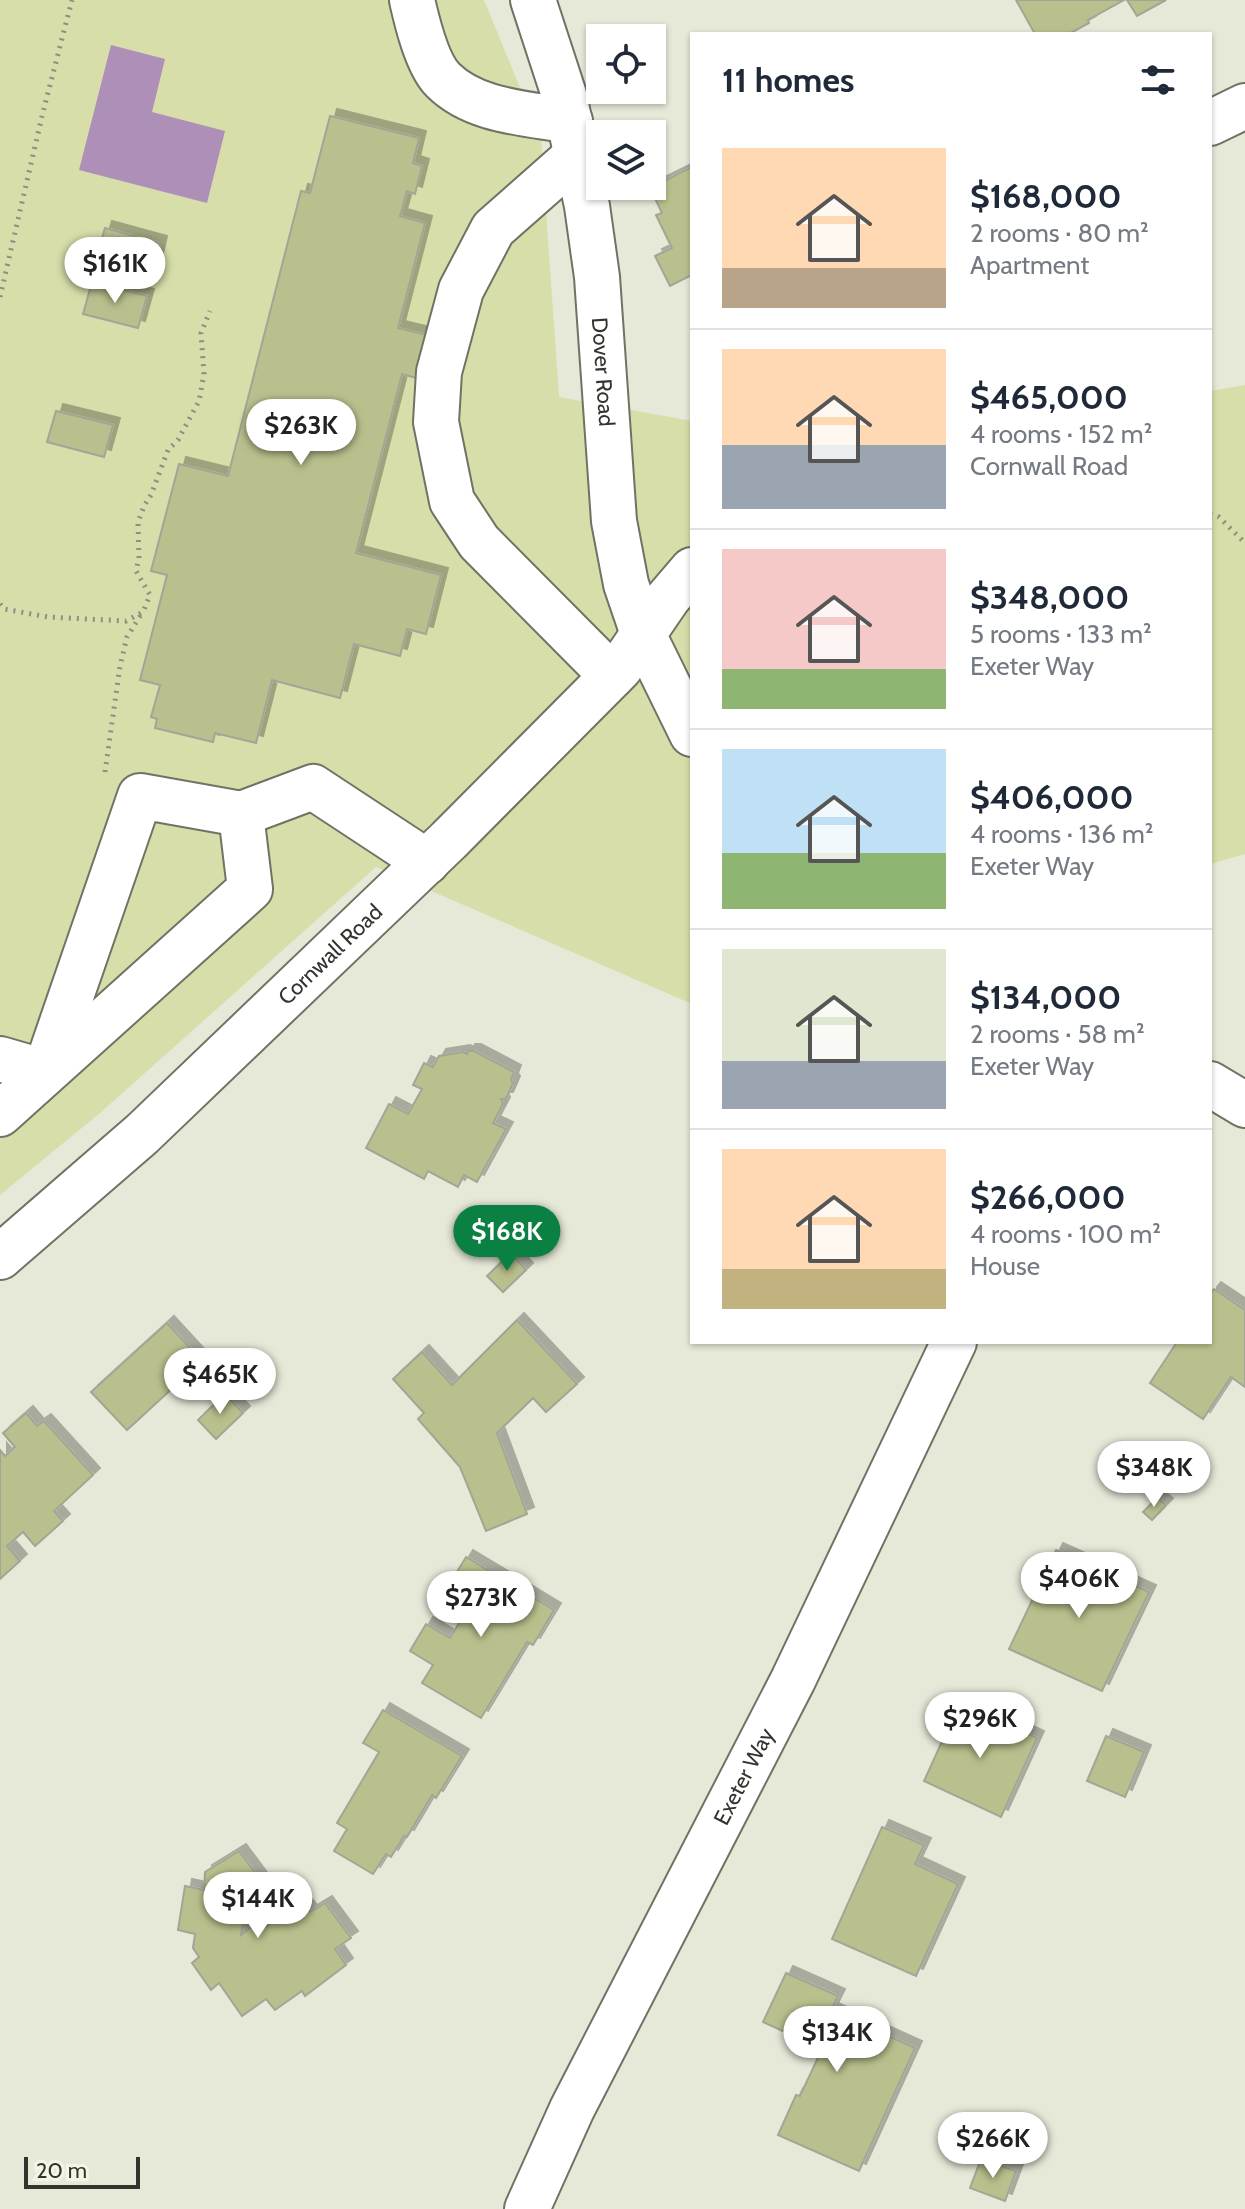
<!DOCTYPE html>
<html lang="en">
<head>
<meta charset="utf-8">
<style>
  body { margin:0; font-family:Cabin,sans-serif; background:#f6f6f7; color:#1f2937; height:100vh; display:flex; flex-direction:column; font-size:30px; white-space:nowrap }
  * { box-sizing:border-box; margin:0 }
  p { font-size:26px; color:#747a83 }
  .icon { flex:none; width:44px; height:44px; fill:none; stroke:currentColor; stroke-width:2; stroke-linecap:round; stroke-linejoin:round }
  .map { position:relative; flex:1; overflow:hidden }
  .details { position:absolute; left:690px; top:32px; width:522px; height:1312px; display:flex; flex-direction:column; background:#fff; border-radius:0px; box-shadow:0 2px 6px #0004 }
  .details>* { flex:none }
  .fabs { position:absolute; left:586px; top:24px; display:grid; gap:16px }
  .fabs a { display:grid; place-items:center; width:80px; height:80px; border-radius:0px; background:#fff; box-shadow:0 2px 6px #0004; font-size:40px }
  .scale { position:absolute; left:24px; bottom:20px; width:116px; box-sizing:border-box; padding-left:8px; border:4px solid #33342e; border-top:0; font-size:22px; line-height:28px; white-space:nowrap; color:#33342e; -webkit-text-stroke:6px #f3f6e5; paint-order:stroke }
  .price { position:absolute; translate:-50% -68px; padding:0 18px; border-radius:28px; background:#fff; color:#222; font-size:26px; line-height:52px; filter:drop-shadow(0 2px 4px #0008) }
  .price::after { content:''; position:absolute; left:50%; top:48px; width:24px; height:18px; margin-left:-12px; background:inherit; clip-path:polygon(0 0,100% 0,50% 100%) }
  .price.current { background:#0b8043; color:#fff }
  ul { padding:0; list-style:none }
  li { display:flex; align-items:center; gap:24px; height:200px; padding:0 32px }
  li+li { border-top:2px solid #e0e1e3 }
  li span { display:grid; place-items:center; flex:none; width:224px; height:160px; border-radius:0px; color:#555 }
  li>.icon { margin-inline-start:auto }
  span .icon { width:96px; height:96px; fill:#fffc; stroke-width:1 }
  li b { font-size:34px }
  h2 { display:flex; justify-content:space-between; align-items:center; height:96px; padding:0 32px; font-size:34px }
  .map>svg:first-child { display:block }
</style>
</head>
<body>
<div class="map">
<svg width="1245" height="2209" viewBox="0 0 1245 2209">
  <defs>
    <filter id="shadow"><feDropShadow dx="7" dy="-7" stdDeviation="0" flood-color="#0004"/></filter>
  </defs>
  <rect width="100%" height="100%" fill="#e6e8d8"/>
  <g fill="#d7deaa">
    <polygon points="0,0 484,0 541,139 559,397 692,421 692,1004 376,867 100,1113 0,1195"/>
    <polygon points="1245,385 1245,854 1210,864 1210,391"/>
  </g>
  <polygon fill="#ae8fb8" points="111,45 165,59 152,112 225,131 207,203 79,170"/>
  <g fill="#bac08d" stroke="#a3a595" stroke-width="2" filter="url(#shadow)">
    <polygon points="1016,0 1124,0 1088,20 1089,23 1069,34 1035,34"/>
    <polygon points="1127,0 1166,0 1137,16"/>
    <polygon points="330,116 419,138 413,163 422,166 415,194 407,191 400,216 425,223 398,328 427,335 416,378 402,374 356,553 441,575 426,634 407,629 400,656 354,644 340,698 272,680 256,743 215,733 213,742 155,728 157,719 151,717 160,685 140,680 167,575 151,571 179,464 228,476 301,191 310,193"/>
    <polygon points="692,167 692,275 670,286 655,256 672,248 656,215 662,213 650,188"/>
    <polygon points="105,228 160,243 153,274 96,258"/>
    <polygon points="92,282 147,296 138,328 83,314"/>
    <polygon points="56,411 113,425 104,457 47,442"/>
    <polygon points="468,1051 474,1051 514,1072 511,1080 513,1083 506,1099 501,1099 503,1104 493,1123 506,1129 477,1182 464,1175 458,1187 428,1171 424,1179 366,1148 389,1104 408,1114 422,1089 413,1085 424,1063 433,1067 439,1056 463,1052 467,1054"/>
    <polygon points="511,1253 526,1270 503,1292 487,1276"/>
    <polygon points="1214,1289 1245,1310 1245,1387 1231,1377 1203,1419 1150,1383 1177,1342 1210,1342 1210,1294"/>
    <polygon points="517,1320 577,1384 546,1412 533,1398 497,1433 527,1514 486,1531 460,1467 418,1419 424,1413 393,1379 422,1352 452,1385"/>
    <polygon points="167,1323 202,1361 127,1430 91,1392"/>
    <polygon points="225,1394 243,1413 216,1439 198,1420"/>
    <polygon points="26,1413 37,1426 44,1421 93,1475 54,1511 63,1521 35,1546 23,1532 7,1546 20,1561 0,1579 0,1450 5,1456 15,1447 3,1433"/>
    <polygon points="1157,1498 1166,1505 1152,1520 1143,1512"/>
    <polygon points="1056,1550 1149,1592 1102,1691 1009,1649"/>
    <polygon points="466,1557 554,1610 533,1645 527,1642 481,1718 422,1683 433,1665 410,1651 426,1624 450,1638 473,1600 449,1585"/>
    <polygon points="960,1702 1037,1738 1001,1817 924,1781"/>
    <polygon points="383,1710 462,1756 436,1798 432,1795 407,1837 404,1836 391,1857 386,1854 373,1874 334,1851 347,1829 337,1823 379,1752 363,1743"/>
    <polygon points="1106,1736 1144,1752 1125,1797 1087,1781"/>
    <polygon points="882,1827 924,1845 915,1864 958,1884 916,1976 832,1939"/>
    <polygon points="239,1851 268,1890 246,1907 241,1935 256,1923 261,1930 301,1900 310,1912 325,1903 351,1938 335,1949 346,1965 305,1996 302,1991 275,2010 266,1999 242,2016 219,1983 211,1990 192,1963 199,1957 193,1948 195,1934 178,1930 185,1886 204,1890 205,1872"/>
    <polygon points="786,1973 838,1996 831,2010 915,2048 859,2171 778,2135 796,2095 800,2096 822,2049 763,2022"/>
    <polygon points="981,2159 1016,2171 1005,2201 970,2188"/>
  </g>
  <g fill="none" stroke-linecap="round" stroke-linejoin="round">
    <g stroke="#707364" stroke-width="48">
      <g id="minor">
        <path d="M412 0C417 22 427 64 443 80 475 112 527 113 570 121"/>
        <path id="s1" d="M533 0 564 95 587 206 597 277 614 521 626 584 643 634 692 734"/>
        <polyline points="1210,123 1245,106"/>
        <polyline points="578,154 493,229 461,290 439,372 436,422 452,501 479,542 612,676"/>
        <polyline points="0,1059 45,1072 140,796 241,814 313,787 427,862"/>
        <polyline points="1210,1084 1245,1105"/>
        <polyline points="0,1114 250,889 241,814"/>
        <path id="s2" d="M0 1257 142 1134 449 840 620 668 668 598 692 570"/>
        <path id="s3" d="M527 2209 572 2109 793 1680 954 1342"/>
      </g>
    </g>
    <g stroke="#8d8f84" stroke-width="5" stroke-dasharray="2 6" stroke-linecap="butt">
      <polyline points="0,297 43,112 72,0"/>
      <polyline points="1210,514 1219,517 1245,543"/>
      <polyline points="0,604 4,609 48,617 126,621 143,612 150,595 136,571 139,558 138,522 144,506 151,495 168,450 178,440 199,401 204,374 201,333 210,311"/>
      <polyline points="105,772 120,666 127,637 142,613"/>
    </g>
    <use href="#minor" stroke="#fff" stroke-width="44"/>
  </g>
  <g text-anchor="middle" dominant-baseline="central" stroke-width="7" stroke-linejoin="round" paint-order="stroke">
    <g font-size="22" fill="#33342e" stroke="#f3f6e5">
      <text stroke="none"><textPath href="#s1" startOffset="380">Dover Road</textPath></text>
      <text stroke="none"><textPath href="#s2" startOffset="448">Cornwall Road</textPath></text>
      <text stroke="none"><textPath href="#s3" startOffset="484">Exeter Way</textPath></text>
    </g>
  </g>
</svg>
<div class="fabs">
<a><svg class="icon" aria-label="locate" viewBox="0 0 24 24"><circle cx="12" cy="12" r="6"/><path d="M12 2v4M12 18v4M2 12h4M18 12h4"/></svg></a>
<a><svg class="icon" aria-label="layers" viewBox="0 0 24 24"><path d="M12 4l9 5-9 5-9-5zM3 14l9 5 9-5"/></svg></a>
</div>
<div class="scale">20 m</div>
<b class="price" style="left:115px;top:305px">$161K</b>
<b class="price" style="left:301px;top:467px">$263K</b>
<b class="price current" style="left:507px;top:1273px">$168K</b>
<b class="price" style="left:220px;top:1416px">$465K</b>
<b class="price" style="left:1154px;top:1509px">$348K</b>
<b class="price" style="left:1079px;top:1620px">$406K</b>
<b class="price" style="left:481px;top:1639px">$273K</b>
<b class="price" style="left:980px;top:1760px">$296K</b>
<b class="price" style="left:258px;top:1940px">$144K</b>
<b class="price" style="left:837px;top:2074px">$134K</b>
<b class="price" style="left:993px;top:2180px">$266K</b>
<section class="details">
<h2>11 homes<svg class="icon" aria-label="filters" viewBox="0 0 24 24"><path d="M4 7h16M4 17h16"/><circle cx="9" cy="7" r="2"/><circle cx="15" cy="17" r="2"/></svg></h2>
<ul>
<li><span style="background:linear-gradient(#ffd9b3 75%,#b9a48a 0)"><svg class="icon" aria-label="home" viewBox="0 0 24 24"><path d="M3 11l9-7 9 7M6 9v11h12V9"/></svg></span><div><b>$168,000</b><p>2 rooms · 80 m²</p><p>Apartment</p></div></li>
<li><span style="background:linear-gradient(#ffd9b3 60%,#9aa5b1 0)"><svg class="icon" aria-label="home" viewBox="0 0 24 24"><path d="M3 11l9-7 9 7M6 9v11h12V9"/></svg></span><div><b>$465,000</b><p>4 rooms · 152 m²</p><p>Cornwall Road</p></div></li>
<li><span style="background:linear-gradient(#f6c9c9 75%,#8fb573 0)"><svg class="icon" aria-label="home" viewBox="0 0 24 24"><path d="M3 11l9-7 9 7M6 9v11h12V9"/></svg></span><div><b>$348,000</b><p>5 rooms · 133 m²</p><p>Exeter Way</p></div></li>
<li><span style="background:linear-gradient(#bfe0f5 65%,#8fb573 0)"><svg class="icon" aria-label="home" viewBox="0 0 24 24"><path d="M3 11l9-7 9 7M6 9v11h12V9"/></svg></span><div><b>$406,000</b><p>4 rooms · 136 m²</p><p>Exeter Way</p></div></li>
<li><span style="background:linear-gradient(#dfe7d0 70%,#9aa5b1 0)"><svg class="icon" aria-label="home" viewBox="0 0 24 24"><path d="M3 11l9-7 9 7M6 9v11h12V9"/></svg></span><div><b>$134,000</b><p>2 rooms · 58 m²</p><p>Exeter Way</p></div></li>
<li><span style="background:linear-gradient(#ffd9b3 75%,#c2b280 0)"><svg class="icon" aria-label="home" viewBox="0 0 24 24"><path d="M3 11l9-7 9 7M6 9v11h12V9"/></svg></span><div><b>$266,000</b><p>4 rooms · 100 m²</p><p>House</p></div></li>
</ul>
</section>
</div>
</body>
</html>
